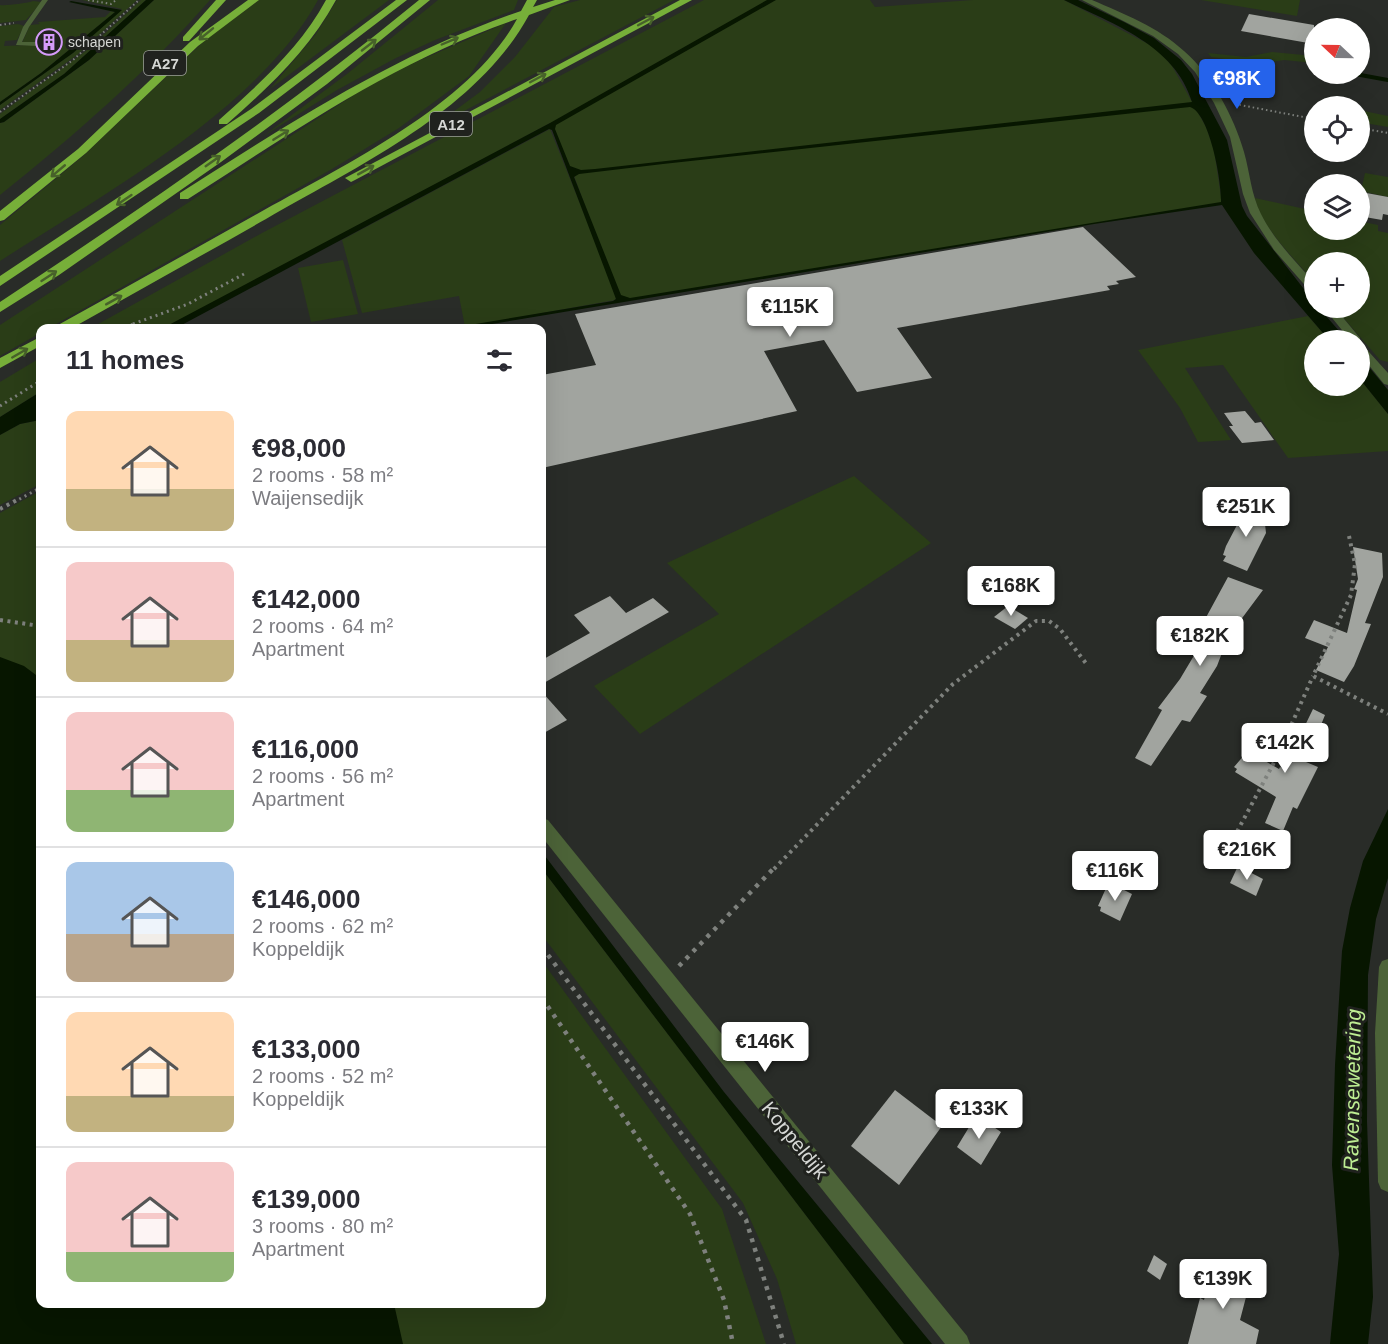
<!DOCTYPE html>
<html lang="en">
<head>
<meta charset="utf-8">
<style>
  body { margin:0; font-family:Arial,sans-serif; background:#f7f7f7; color:#2b2b33; height:100vh; display:flex; flex-direction:column; font-size:22px; white-space:nowrap }
  * { box-sizing:border-box; margin:0 }
  p { font-size:20px; color:#7c7c81 }
  .icon { flex:none; width:33px; height:33px; fill:none; stroke:currentColor; stroke-width:2; stroke-linecap:round; stroke-linejoin:round }
  .map { position:relative; flex:1; overflow:hidden }
  .side { position:absolute; left:36px; top:324px; width:510px; height:984px; display:flex; flex-direction:column; background:#fff; border-radius:12px; box-shadow:0 6px 24px #0002 }
  .side>* { flex:none }
  .needle { width:39px; rotate:292deg }
  .buttons { position:absolute; left:1304px; top:18px; display:grid; gap:12px }
  .buttons a { display:grid; place-items:center; width:66px; height:66px; border-radius:50%; background:#fff; box-shadow:0 6px 24px #0002; font-size:30px }
  .price { position:absolute; translate:-50% -51px; padding:0 14px; border-radius:6px; background:#fff; color:#222; font-size:20px; line-height:39px; filter:drop-shadow(0 2px 3px #0008) }
  .price::after { content:''; position:absolute; left:50%; top:36px; width:18px; height:14px; margin-left:-9px; background:inherit; clip-path:polygon(0 0,100% 0,50% 100%) }
  .price.selected { background:#2563eb; color:#fff }
  ul { padding:0; list-style:none }
  li { display:flex; align-items:center; gap:18px; height:150px; padding:0 30px }
  li+li { border-top:2px solid #e1e1e2 }
  li span { display:grid; place-items:center; flex:none; width:168px; height:120px; border-radius:12px; color:#555 }
  li>.icon { margin-inline-start:auto }
  span .icon { width:72px; height:72px; fill:#fffc; stroke-width:1 }
  li b { font-size:26px }
  h2 { display:flex; justify-content:space-between; align-items:center; height:72px; padding:0 30px; font-size:26px }
  .map>svg:first-child { display:block }
</style>
</head>
<body>
<div class="map">
<svg width="1388" height="1344" viewBox="0 0 1388 1344">
  <rect width="100%" height="100%" fill="#292c28"/>
  <g fill="#2a3d17">
    <polygon points="82,0 137,0 77,55 0,110 0,105 73,53 122,9"/>
    <polygon points="141,0 146,0 64,74 0,119 0,114 87,50"/>
    <path d="M154 0H210C146 73 75 135 0 195V123L4 122 89 60Z"/>
    <path d="M259 0H318C258 109 104 194 0 261V225L83 156 205 40Z"/>
    <polygon points="337,0 389,0 270,89 316,34"/>
    <polygon points="438,0 518,0 514,10 435,40 396,58 337,90 262,137 347,74"/>
    <polygon points="580,0 674,0 430,129 480,92 515,57 554,7"/>
    <polygon points="704,0 870,0 875,7 973,0 1064,0 1156,48 1172,66 1206,127 1214,150 1222,203 620,301 573,173 550,123 167,328 91,328 262,233"/>
    <polygon points="1201,0 1300,0 1297,16"/>
    <path d="M33 1 42 2 26 20 0 23V5C6 6 28 3 33 1Z"/>
    <polygon points="68,2 115,12 41,73 0,102 0,26 18,24 24,26 17,40 5,41 4,46 53,44 54,41 22,43 30,25 40,24 38,22 105,17 111,11"/>
    <polygon points="506,23 469,76 399,128 332,169 49,328 40,328 40,333 0,356 0,325 360,91 409,65"/>
    <polygon points="1272,52 1314,56 1314,63 1284,60 1259,64 1211,57 1208,53 1246,57"/>
    <polygon points="1359,110 1388,116 1388,127 1359,122"/>
    <polygon points="550,129 617,296 615,300 465,327 459,296 362,313 342,240"/>
    <polygon points="1365,173 1388,177 1388,197 1361,191"/>
    <path d="M1255 198 1314 211V230H1359V221L1378 225V231L1388 233V362L1380 360 1335 308H1359V262H1314V282C1296 260 1260 226 1255 198Z"/>
    <polygon points="343,260 358,314 311,322 298,268"/>
    <polygon points="1308,316 1329,340 1314,340 1314,386 1359,386 1359,378 1388,414 1388,451 1288,458 1223,365 1185,368 1231,440 1198,442 1180,408 1138,350"/>
    <polygon points="40,358 40,392 0,417 0,382"/>
    <polygon points="40,420 40,484 0,505 0,435 20,424"/>
    <polygon points="854,476 931,543 640,734 594,686 719,614 667,563"/>
    <polygon points="40,491 40,1304 542,1304 542,961 722,1209 766,1344 0,1344 0,513"/>
    <polygon points="542,869 904,1344 796,1344 777,1279 743,1203 542,935"/>
  </g>
  <g fill="#071600" fill-rule="evenodd">
    <polygon points="146,0 154,0 89,60 4,122 0,123 0,119 64,74"/>
    <path d="M767 0H776L556 125 555 129 570 166 581 170 595 169 1192 102C1175 45 1113 24 1064 0H1078L1124 22 1154 38 1181 60 1192 74 1227 140 1242 206 1247 216 1314 302V308H1319L1347 340H1329L1254 253 1222 205 1094 224 468 328H452L613 301 616 299 552 130 549 129 176 328H163L550 123ZM1190 107C1210 113 1222 184 1221 202L630 298 621 295 574 177 579 174 663 164Z"/>
    <polygon points="71,1 122,10 73,53 0,105 0,102 41,73 115,12 69,2"/>
    <polygon points="1359,355 1388,390 1388,414 1359,378"/>
    <polygon points="40,392 40,420 20,424 0,435 0,417"/>
    <polygon points="0,657 24,666 40,678 40,1304 394,1304 403,1344 0,1344"/>
    <polygon points="1388,809 1388,878 1376,919 1368,975 1367,1121 1373,1297 1368,1344 1330,1344 1339,1254 1332,1165 1335,1065 1342,951 1350,908 1363,861"/>
    <polygon points="542,852 724,1092 932,1344 904,1344 542,869"/>
  </g>
  <g fill="none" stroke-linecap="round" stroke-linejoin="round">
    <polyline stroke="#071600" stroke-width="4" points="1355,74 1388,80"/>
  </g>
  <g fill="#a1a49f">
    <polygon points="1249,14 1314,25 1314,44 1241,31"/>
    <polygon points="1361,192 1388,197 1388,215 1383,214 1382,220 1359,216"/>
    <polygon points="1083,227 1136,277 1116,281 1119,284 1107,286 1110,290 897,328 932,378 857,392 824,340 764,351 797,411 542,468 542,375 596,365 575,314"/>
    <polygon points="1245,411 1255,423 1261,422 1274,440 1242,443 1229,426 1233,426 1224,413"/>
    <polygon points="1243,503 1263,506 1266,533 1247,571 1223,561 1226,556 1223,555 1226,546 1237,525 1245,528"/>
    <polygon points="1353,547 1382,553 1383,577 1365,623 1371,624 1354,666 1344,682 1316,670 1328,647 1305,638 1314,620 1347,633 1357,590 1354,589 1358,579"/>
    <polygon points="1228,577 1263,590 1228,637 1217,666 1200,693 1207,696 1190,722 1182,720 1151,766 1135,758 1162,710 1158,708 1180,679 1211,627 1203,623"/>
    <polygon points="610,596 626,613 653,598 669,612 542,684 542,660 590,633 574,615"/>
    <polygon points="1008,606 1028,618 1015,629 994,617"/>
    <polygon points="542,692 567,720 542,734"/>
    <polygon points="1313,709 1325,715 1306,762 1318,767 1297,809 1293,807 1283,831 1265,823 1276,797 1235,772 1237,769 1234,767 1246,753 1249,755 1251,753 1279,769 1280,767 1284,769"/>
    <polygon points="1238,866 1263,879 1256,896 1230,883"/>
    <polygon points="1112,884 1132,894 1120,921 1100,911 1101,907 1098,906 1107,886 1111,888"/>
    <polygon points="895,1090 942,1126 899,1185 851,1146"/>
    <polygon points="979,1117 1001,1132 981,1165 957,1147 974,1119 977,1121"/>
    <polygon points="1154,1255 1167,1264 1160,1280 1147,1271"/>
    <polygon points="1215,1259 1251,1278 1240,1320 1259,1330 1256,1344 1188,1344 1200,1298 1204,1300"/>
  </g>
  <g fill="none" stroke-linecap="round" stroke-linejoin="round">
    <g stroke="#7e817d" stroke-width="2" stroke-dasharray="1.5 3" stroke-linecap="butt">
      <polyline points="88,0 111,4 116,0"/>
      <polyline points="0,25 14,23"/>
      <polyline points="1235,104 1314,119"/>
      <polyline points="0,112 73,60 139,0"/>
      <polyline points="1359,128 1388,133"/>
    </g>
    <g stroke="#7e817d" stroke-width="3" stroke-dasharray="2 4" stroke-linecap="butt">
      <polyline points="133,324 188,304 244,274"/>
      <polyline points="126,328 133,324 138,328"/>
      <polyline points="0,406 40,381"/>
      <polyline points="14,502 40,488"/>
    </g>
    <g stroke="#7e817d" stroke-width="4" stroke-dasharray="3 4.5" stroke-linecap="butt">
      <polyline points="0,509 17,500"/>
      <polyline points="1349,536 1355,564 1351,595 1313,676 1388,714"/>
      <polyline points="0,620 40,626"/>
      <polyline points="1223,858 1278,755 1313,676"/>
      <polyline points="774,869 953,684 1036,621 1049,621 1060,629 1088,666"/>
    </g>
    <g stroke="#7e817d" stroke-width="4.5" stroke-dasharray="4 6" stroke-linecap="butt">
      <polyline points="542,947 746,1220 784,1344"/>
      <polyline points="679,966 775,867"/>
      <polyline points="542,998 690,1214 724,1300 733,1344"/>
    </g>
    <polygon fill="#4c6338" fill-rule="evenodd" points="42,0 48,0 29,27 22,42 37,42 40,44 37,46 16,45 23,27"/>
    <g fill="#4c6338" fill-rule="evenodd">
      <path d="M1082 0H1092C1124 14 1158 27 1184 51 1212 75 1234 117 1244 152 1250 173 1251 194 1261 214 1274 240 1295 261 1314 282V292L1310 291 1274 250 1250 213 1243 194 1230 137 1214 103 1195 72 1178 54 1153 36Z"/>
      <polygon points="1324,308 1335,308 1360,338 1360,342 1388,373 1388,385 1384,384 1359,353 1359,340 1350,340"/>
      <polygon points="542,818 548,820 967,1336 970,1344 945,1344 542,837"/>
      <polygon points="1388,959 1388,1192 1381,1189 1378,1182 1375,1033 1379,967 1382,961"/>
    </g>
    <g fill="#77af39" fill-rule="evenodd">
      <polygon points="216,0 226,0 189,41 183,41 183,37"/>
      <polygon points="248,0 259,0 198,46 86,153 4,220 0,221 0,211 78,149 190,42"/>
      <path d="M326 0H336C309 50 269 87 227 124H219V120C260 83 300 48 326 0Z"/>
      <polygon points="396,0 407,0 259,113 0,286 0,276 251,109"/>
      <path d="M419 0H430L327 84 221 162 59 275 0 312V302C144 207 286 109 419 0Z"/>
      <path d="M527 0H537L533 7 555 0H570L529 15C477 111 358 166 266 219 202 255 137 292 72 328H57L58 325C125 288 191 251 257 214 342 166 469 106 517 19 397 60 294 131 188 199H180V193C290 123 397 53 521 11Z"/>
      <polygon points="680,0 692,0 355,180 351,182 345,178"/>
      <polygon points="40,337 40,346 0,368 0,358"/>
    </g>
  </g>
  <defs><path id="oneway-shaft" d="M-6 0H5M1.5-3L5.5 0L1.5 3" fill="none" stroke-width="1.6" stroke-linecap="round" stroke-linejoin="round" transform="scale(1.5)"/></defs>
  <g stroke="#47612a">
    <use href="#oneway-shaft" transform="translate(646 21) rotate(-28)"/>
    <use href="#oneway-shaft" transform="translate(206 34) rotate(141)"/>
    <use href="#oneway-shaft" transform="translate(450 41) rotate(-23)"/>
    <use href="#oneway-shaft" transform="translate(369 45) rotate(-38)"/>
    <use href="#oneway-shaft" transform="translate(538 78) rotate(-28)"/>
    <use href="#oneway-shaft" transform="translate(281 135) rotate(-32)"/>
    <use href="#oneway-shaft" transform="translate(213 161) rotate(-35)"/>
    <use href="#oneway-shaft" transform="translate(366 170) rotate(-29)"/>
    <use href="#oneway-shaft" transform="translate(58 171) rotate(140)"/>
    <use href="#oneway-shaft" transform="translate(124 200) rotate(146)"/>
    <use href="#oneway-shaft" transform="translate(49 276) rotate(-33)"/>
    <use href="#oneway-shaft" transform="translate(114 300) rotate(-29)"/>
    <use href="#oneway-shaft" transform="translate(20 353) rotate(-30)"/>
  </g>
  <defs>
    <g id="building-ring" transform="scale(1.35)"><circle r="9.5" fill="#20221e" stroke="#d59bfa" stroke-width="1.5"/><path d="M-4-6H4V6H1V3H-1V6H-4ZM-2.5-4.3h1.7v1.8h-1.7ZM.8-4.3h1.7v1.8H.8ZM-2.5-1h1.7V.8h-1.7ZM.8-1h1.7V.8H.8Z" fill="#d59bfa"/></g>
  </defs>
  <g fill-rule="evenodd">
    <use href="#building-ring" x="49" y="42"/>
  </g>
  <g text-anchor="middle" dominant-baseline="central" stroke-width="6" stroke-linejoin="round" paint-order="stroke">
    <g font-size="14" fill="#d5d7d4" stroke="#20221e" text-anchor="start">
      <text x="68" y="42">schapen</text>
    </g>
    <g fill="#20221e" stroke="#9fa19d" stroke-width="1.5">
      <rect x="144" y="51" width="42" height="24" rx="4.5"/>
      <rect x="430" y="112" width="42" height="24" rx="4.5"/>
    </g>
    <g font-size="15" font-weight="bold" fill="#d5d7d4">
      <text x="165" y="63">A27</text>
      <text x="451" y="124">A12</text>
    </g>
    <g font-size="20" fill="#d5d7d4" stroke="#20221e">
      <text transform="translate(795 1140) rotate(51)">Koppeldijk</text>
    </g>
    <g font-size="21" font-style="italic" fill="#beee93" stroke="#20221e">
      <text transform="translate(1352 1090) rotate(-89)">Ravensewetering</text>
    </g>
  </g>
</svg>
<div class="buttons">
<a><svg class="needle" viewBox="-14 -14 28 28"><path d="M0-13l5 13h-10z" fill="#e53935"/><path d="M0 13l5-13h-10z" fill="#7c7c81"/></svg></a>
<a><svg class="icon" aria-label="locate" viewBox="0 0 24 24"><circle cx="12" cy="12" r="6"/><path d="M12 2v4M12 18v4M2 12h4M18 12h4"/></svg></a>
<a><svg class="icon" aria-label="layers" viewBox="0 0 24 24"><path d="M12 4l9 5-9 5-9-5zM3 14l9 5 9-5"/></svg></a>
<a>+</a>
<a>−</a>
</div>
<b class="price selected" style="left:1237px;top:110px">€98K</b>
<b class="price" style="left:790px;top:338px">€115K</b>
<b class="price" style="left:1246px;top:538px">€251K</b>
<b class="price" style="left:1011px;top:617px">€168K</b>
<b class="price" style="left:1200px;top:667px">€182K</b>
<b class="price" style="left:1285px;top:774px">€142K</b>
<b class="price" style="left:1247px;top:881px">€216K</b>
<b class="price" style="left:1115px;top:902px">€116K</b>
<b class="price" style="left:765px;top:1073px">€146K</b>
<b class="price" style="left:979px;top:1140px">€133K</b>
<b class="price" style="left:1223px;top:1310px">€139K</b>
<section class="side">
<h2>11 homes<svg class="icon" aria-label="filters" viewBox="0 0 24 24"><path d="M4 7h16M4 17h16"/><circle cx="9" cy="7" r="2"/><circle cx="15" cy="17" r="2"/></svg></h2>
<ul>
<li><span style="background:linear-gradient(#ffd9b3 65%,#c2b280 0)"><svg class="icon" aria-label="home" viewBox="0 0 24 24"><path d="M3 11l9-7 9 7M6 9v11h12V9"/></svg></span><div><b>€98,000</b><p>2 rooms · 58 m²</p><p>Waijensedijk</p></div></li>
<li><span style="background:linear-gradient(#f6c9c9 65%,#c2b280 0)"><svg class="icon" aria-label="home" viewBox="0 0 24 24"><path d="M3 11l9-7 9 7M6 9v11h12V9"/></svg></span><div><b>€142,000</b><p>2 rooms · 64 m²</p><p>Apartment</p></div></li>
<li><span style="background:linear-gradient(#f6c9c9 65%,#8fb573 0)"><svg class="icon" aria-label="home" viewBox="0 0 24 24"><path d="M3 11l9-7 9 7M6 9v11h12V9"/></svg></span><div><b>€116,000</b><p>2 rooms · 56 m²</p><p>Apartment</p></div></li>
<li><span style="background:linear-gradient(#a9c7e8 60%,#b9a48a 0)"><svg class="icon" aria-label="home" viewBox="0 0 24 24"><path d="M3 11l9-7 9 7M6 9v11h12V9"/></svg></span><div><b>€146,000</b><p>2 rooms · 62 m²</p><p>Koppeldijk</p></div></li>
<li><span style="background:linear-gradient(#ffd9b3 70%,#c2b280 0)"><svg class="icon" aria-label="home" viewBox="0 0 24 24"><path d="M3 11l9-7 9 7M6 9v11h12V9"/></svg></span><div><b>€133,000</b><p>2 rooms · 52 m²</p><p>Koppeldijk</p></div></li>
<li><span style="background:linear-gradient(#f6c9c9 75%,#8fb573 0)"><svg class="icon" aria-label="home" viewBox="0 0 24 24"><path d="M3 11l9-7 9 7M6 9v11h12V9"/></svg></span><div><b>€139,000</b><p>3 rooms · 80 m²</p><p>Apartment</p></div></li>
</ul>
</section>
</div>
</body>
</html>
